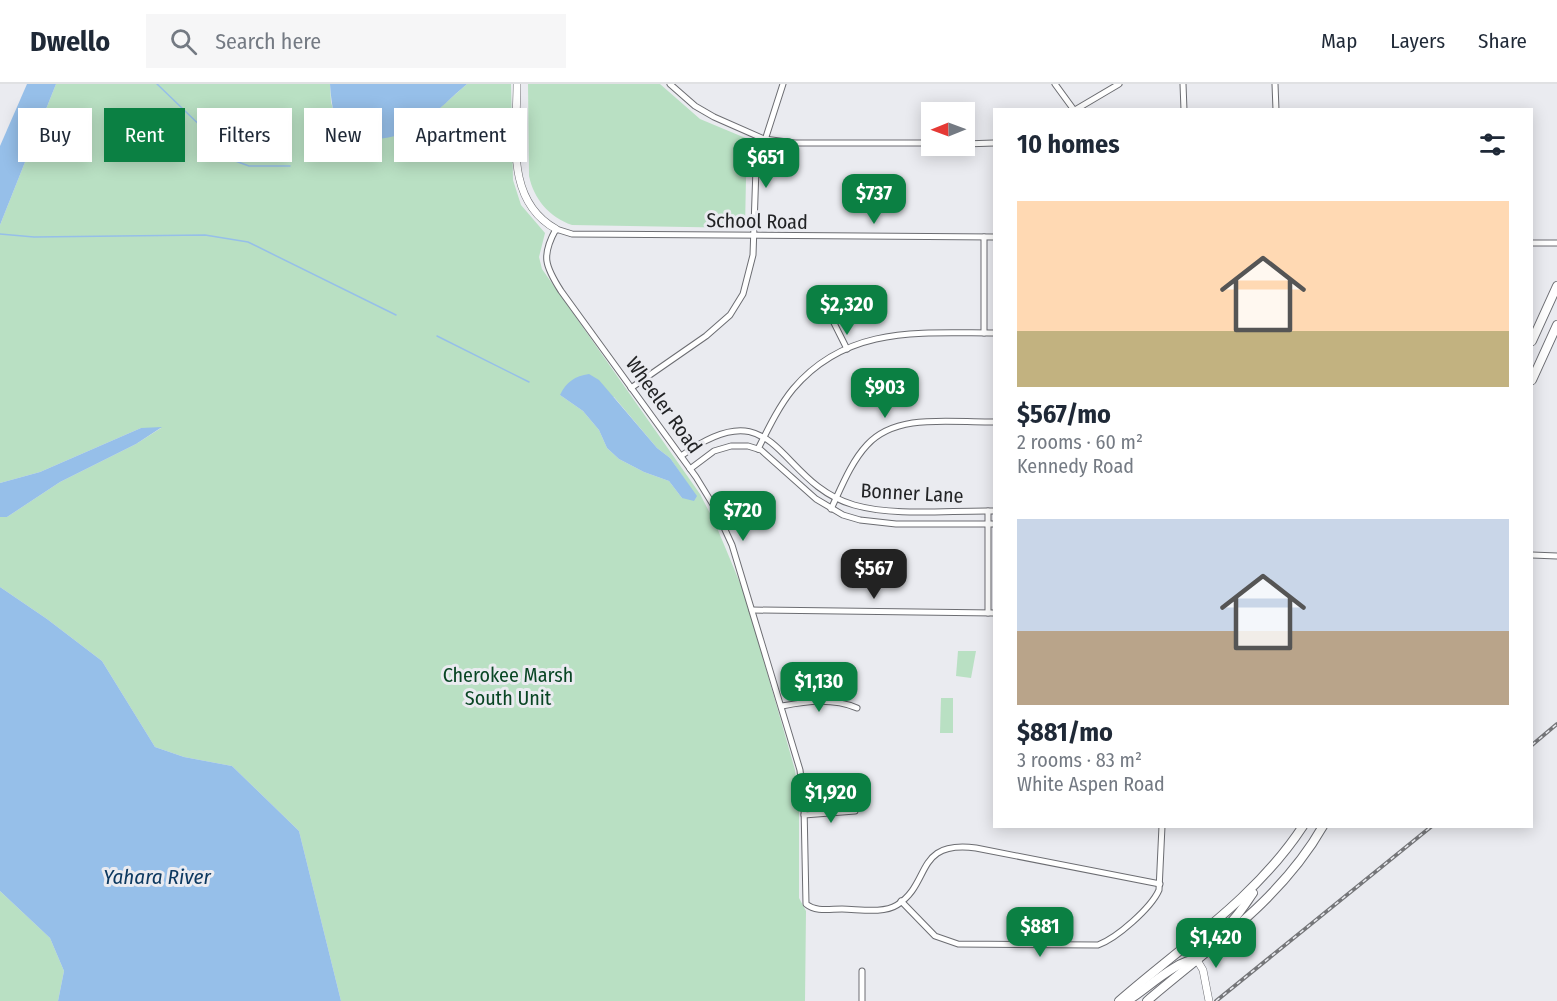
<!DOCTYPE html>
<html lang="en">
<head>
<meta charset="utf-8">
<style>
  body { margin:0; font-family:"Fira Sans Condensed",sans-serif; background:#f6f6f7; color:#1f2937; height:100vh; display:flex; flex-direction:column; font-size:22px; white-space:nowrap }
  * { box-sizing:border-box; margin:0 }
  p { font-size:20px; color:#747a83 }
  .icon { flex:none; width:33px; height:33px; fill:none; stroke:currentColor; stroke-width:2; stroke-linecap:round; stroke-linejoin:round }
  .map { position:relative; flex:1; overflow:hidden }
  .side { position:absolute; left:993px; top:24px; width:540px; height:720px; display:flex; flex-direction:column; background:#fff; border-radius:0px; box-shadow:0 3px 15px #0003 }
  .side>* { flex:none }
  .banner { position:absolute; left:18px; top:24px; width:570px; height:54px; display:flex; gap:12px }
  .needle { width:39px; rotate:269deg }
  .buttons { position:absolute; left:921px; top:18px; display:grid; gap:12px }
  .buttons a { display:grid; place-items:center; width:54px; height:54px; border-radius:0px; background:#fff; box-shadow:0 3px 15px #0003; font-size:30px }
  .price { position:absolute; translate:-50% -51px; padding:0 14px; border-radius:12px; background:#0b8043; color:#fff; font-size:20px; line-height:39px; filter:drop-shadow(0 2px 3px #0008) }
  .price::after { content:''; position:absolute; left:50%; top:36px; width:18px; height:14px; margin-left:-9px; background:inherit; clip-path:polygon(0 0,100% 0,50% 100%) }
  .price.selected { background:#222; color:#fff }
  ul { padding:0; list-style:none }
  li { display:grid; align-content:center; gap:12px; height:318px; padding:0 24px }
  li span { display:grid; place-items:center; height:186px; border-radius:0px; color:#555 }
  li>.icon { margin-inline-start:auto }
  span .icon { width:108px; height:108px; fill:#fffc; stroke-width:1 }
  li b { font-size:26px }
  h2 { display:flex; justify-content:space-between; align-items:center; height:72px; padding:0 24px; font-size:26px }
  .pill { padding:0 21px; border-radius:0px; background:#fff; box-shadow:0 3px 15px #0003; font-size:21px; line-height:54px }
  .pill.selected { background:#0b8043; color:#fff }
  header { display:flex; align-items:center; gap:36px; box-sizing:border-box; height:84px; padding:0 30px; background:#fff; border-bottom:2px solid #e0e1e3 }
  header strong { font-size:28px }
  nav { display:flex; gap:33px; margin-inline-start:auto; font-size:21px }
  .search { width:420px; height:54px; background:#f6f6f7; display:flex; align-items:center; gap:15px; box-sizing:border-box; padding:0 21px; border-radius:0px; color:#747a83; font-size:22px }
  .map>svg:first-child { display:block }
</style>
</head>
<body>
<header>
<strong>Dwello</strong>
<div class="search"><svg class="icon" aria-label="search" viewBox="0 0 24 24"><circle cx="10" cy="10" r="6"/><path d="M15 15l6 6"/></svg>Search here</div>
<nav><a>Map</a><a>Layers</a><a>Share</a></nav>
</header>
<div class="map">
<svg width="1557" height="917" viewBox="0 0 1557 917">
  <rect width="100%" height="100%" fill="#eaebf0"/>
  <g fill="#b9e0c3" fill-rule="evenodd">
    <path d="M56 0H330L331 18 340 49 416 45 467 0H511L513 96 521 121 545 149 539 173 542 185 700 410 715 439 745 511 795 686 799 717V814L806 827 805 917H341L299 747 232 682 184 673 155 663 102 577 47 535 0 503V433H7L60 398 136 360 161 344H141L40 388 0 399V141ZM560 311 614 313 657 364 670 374 696 412 682 414 669 397 644 388 619 375 607 364 599 346 583 327Z"/>
    <path d="M528 0H660L700 35 755 58 746 94 745 144 572 141C549 133 534 115 529 92Z"/>
    <polygon points="958,567 976,567 971,594 956,592"/>
    <polygon points="941,614 953,614 953,649 940,649"/>
    <polygon points="0,807 50,854 64,887 58,917 0,917"/>
  </g>
  <g fill="#96bfe9">
    <polygon points="27,0 56,0 0,141 0,62"/>
    <path d="M330 0H467C435 27 413 57 368 55 363 55 355 57 349 55 334 50 331 14 330 0Z"/>
    <path d="M589 290 599 296 657 364 670 374 697 412 694 417 682 414 669 397 644 388 619 375 607 364 599 346 583 327 560 311C566 298 575 292 589 290Z"/>
    <polygon points="162,343 136,360 60,398 7,433 0,433 0,399 40,388 141,344"/>
    <polygon points="0,503 47,535 102,577 155,663 184,673 232,682 299,747 341,917 58,917 64,887 50,854 0,807"/>
  </g>
  <g fill="none" stroke-linecap="round" stroke-linejoin="round">
    <g stroke="#96bfe9" stroke-width="1.5">
      <polyline points="157,0 211,52 230,75 249,82 290,82"/>
      <polyline points="0,150 34,153 205,151 248,158 396,231"/>
      <polyline points="437,252 529,298"/>
    </g>
    <g stroke="#6c6d72" stroke-width="7">
      <g id="minor">
        <polyline points="670,0 695,22 714,33 764,55 795,59 932,59"/>
        <polyline points="1055,0 1074,26"/>
        <polyline points="1183,0 1184,26"/>
        <polyline points="1275,0 1276,26"/>
        <polyline points="1075,26 1119,0"/>
        <polyline points="964,60 994,59"/>
        <path d="M994 153 572 150 556 145C541 172 545 182 561 207L696 393 715 424 732 461 800 686 804 722 806 820C816 828 829 825 842 825 858 825 883 830 897 821 932 799 914 756 976 764L1160 800"/>
        <polyline points="1532,159 1557,159"/>
        <polyline points="834,239 847,265"/>
        <polyline points="984,249 984,153"/>
        <polyline points="631,304 706,252 730,231 743,210 753,171 756,84 783,0"/>
        <path d="M758 365C768 345 779 322 793 305 847 241 920 249 994 249"/>
        <path d="M681 372C779 301 776 399 854 421 896 433 950 426 994 427"/>
        <polyline points="690,385 714,367 731,362 748,362 761,366 816,415 843,431 860,436 896,440 994,440"/>
        <path d="M831 425C841 404 851 378 867 361 897 328 954 339 994 338"/>
        <polyline points="988,427 988,529"/>
        <polyline points="1532,471 1557,472"/>
        <polyline points="752,526 994,529"/>
        <path d="M782 622C808 617 832 614 857 624"/>
        <polyline points="804,731 855,727"/>
        <path d="M901 817 935 852 958 860 1098 861C1117 854 1151 824 1159 806L1162 742"/>
        <polyline points="862,917 862,887"/>
      </g>
    </g>
    <g stroke="#6c6d72" stroke-width="8">
      <g id="tertiary">
        <path d="M517 0C517 51 504 116 556 145"/>
        <polyline points="1197,876 1203,886 1209,917"/>
      </g>
    </g>
    <g stroke="#6c6d72" stroke-width="10">
      <g id="primary">
        <polyline points="1532,257 1557,202"/>
        <polyline points="1532,296 1557,241"/>
        <path d="M1197 876C1196 857 1220 849 1232 837 1240 829 1246 819 1253 809"/>
        <path d="M1119 917C1183 861 1256 814 1303 742"/>
        <path d="M1127 917C1143 908 1180 873 1197 876"/>
        <path d="M1147 917C1210 863 1281 816 1323 742"/>
      </g>
    </g>
    <use href="#minor" stroke="#fff" stroke-width="5"/>
    <use href="#tertiary" stroke="#fff" stroke-width="7"/>
    <use href="#primary" stroke="#fff" stroke-width="8"/>
    <g stroke="#757679" stroke-width="4">
      <g id="rail">
        <polyline points="1532,661 1557,640"/>
        <polyline points="1216,917 1432,742"/>
      </g>
    </g>
    <use href="#rail" stroke="#eaebf0" stroke-width="1.5" stroke-dasharray="4.5" stroke-linecap="butt"/>
  </g>
  <g text-anchor="middle" dominant-baseline="central" stroke-width="6" stroke-linejoin="round" paint-order="stroke">
    <g font-size="20" fill="#222325" stroke="#eaebf0">
      <text transform="translate(757 137) rotate(1)">School Road</text>
      <text transform="translate(664 321) rotate(54)">Wheeler Road</text>
      <text transform="translate(912 409) rotate(3)">Bonner Lane</text>
    </g>
    <g font-size="20" fill="#094624" stroke="#eaebf0">
      <text x="508" y="591">Cherokee Marsh<tspan x="508" dy="23">South Unit</tspan></text>
    </g>
    <g font-size="21" font-style="italic" fill="#0d3960" stroke="#eaebf0">
      <text x="157" y="793">Yahara River</text>
    </g>
  </g>
</svg>
<div class="buttons">
<a><svg class="needle" viewBox="-14 -14 28 28"><path d="M0-13l5 13h-10z" fill="#e53935"/><path d="M0 13l5-13h-10z" fill="#747a83"/></svg></a>
</div>
<b class="price" style="left:766px;top:105px">$651</b>
<b class="price" style="left:874px;top:141px">$737</b>
<b class="price" style="left:847px;top:252px">$2,320</b>
<b class="price" style="left:885px;top:335px">$903</b>
<b class="price" style="left:743px;top:458px">$720</b>
<b class="price selected" style="left:874px;top:516px">$567</b>
<b class="price" style="left:819px;top:629px">$1,130</b>
<b class="price" style="left:831px;top:740px">$1,920</b>
<b class="price" style="left:1040px;top:874px">$881</b>
<b class="price" style="left:1216px;top:885px">$1,420</b>
<div class="banner">
<a class="pill">Buy</a>
<a class="pill selected">Rent</a>
<a class="pill">Filters</a>
<a class="pill">New</a>
<a class="pill">Apartment</a>
</div>
<section class="side">
<h2>10 homes<svg class="icon" aria-label="filters" viewBox="0 0 24 24"><path d="M4 7h16M4 17h16"/><circle cx="9" cy="7" r="2"/><circle cx="15" cy="17" r="2"/></svg></h2>
<ul>
<li><span style="background:linear-gradient(#ffd9b3 70%,#c2b280 0)"><svg class="icon" aria-label="home" viewBox="0 0 24 24"><path d="M3 11l9-7 9 7M6 9v11h12V9"/></svg></span><div><b>$567/mo</b><p>2 rooms · 60 m²</p><p>Kennedy Road</p></div></li>
<li><span style="background:linear-gradient(#c9d6e8 60%,#b9a48a 0)"><svg class="icon" aria-label="home" viewBox="0 0 24 24"><path d="M3 11l9-7 9 7M6 9v11h12V9"/></svg></span><div><b>$881/mo</b><p>3 rooms · 83 m²</p><p>White Aspen Road</p></div></li>
</ul>
</section>
</div>
</body>
</html>
